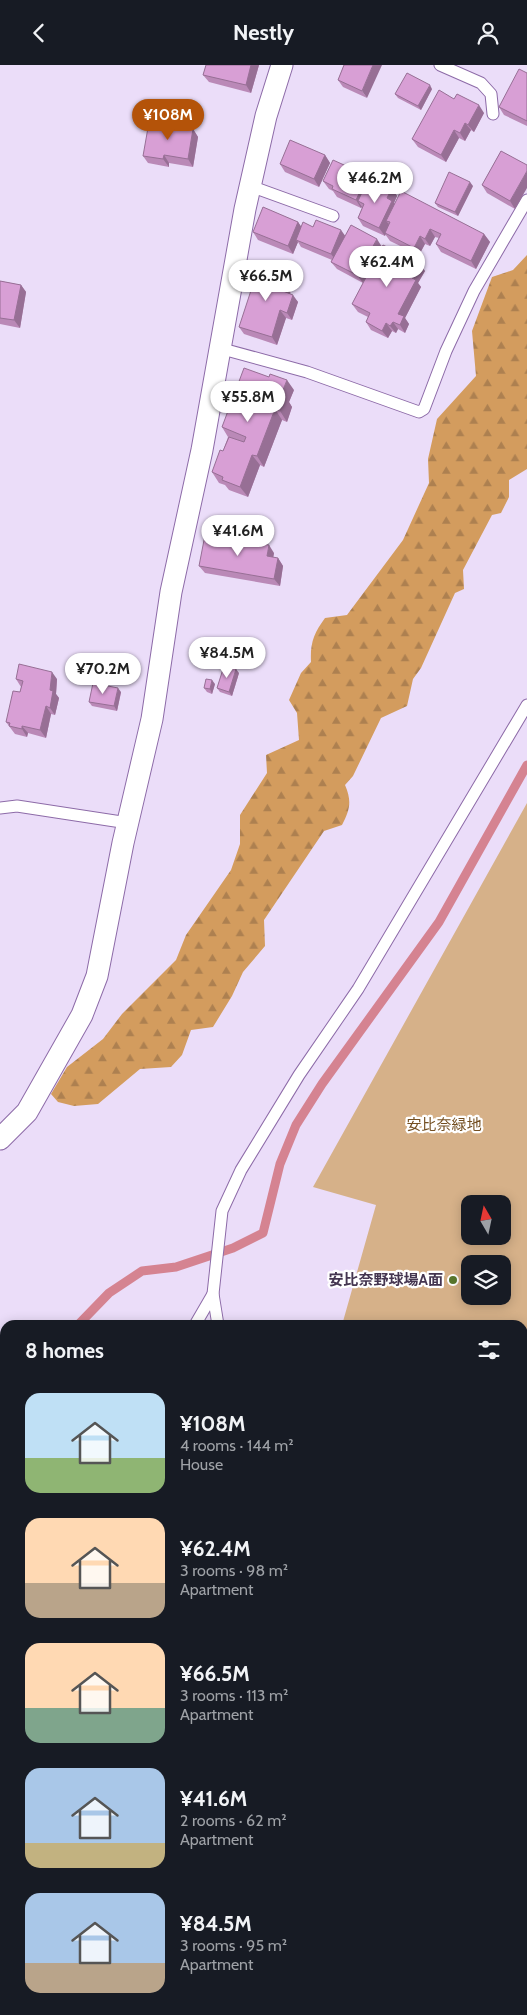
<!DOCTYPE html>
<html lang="en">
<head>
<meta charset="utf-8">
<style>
  body { margin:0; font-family:Cabin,"Noto Sans JP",sans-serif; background:#20242c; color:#f1f3f6; height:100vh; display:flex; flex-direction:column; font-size:19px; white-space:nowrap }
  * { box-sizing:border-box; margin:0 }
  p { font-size:16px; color:#9ea1a6 }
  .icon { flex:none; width:28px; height:28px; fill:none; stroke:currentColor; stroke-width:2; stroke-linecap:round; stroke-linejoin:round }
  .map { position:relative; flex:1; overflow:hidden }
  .drawer { position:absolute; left:0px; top:1255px; width:528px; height:695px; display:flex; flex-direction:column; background:#171b24; border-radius:15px 15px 0 0; box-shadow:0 2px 12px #0003 }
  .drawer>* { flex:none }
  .needle { width:32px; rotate:351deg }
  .tools { position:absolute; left:461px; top:1130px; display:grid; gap:10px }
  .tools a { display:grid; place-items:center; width:50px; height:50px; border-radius:10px; background:#171b24; box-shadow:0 2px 12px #0003; font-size:25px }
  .price { position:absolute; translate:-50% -42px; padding:0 11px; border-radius:18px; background:#fff; color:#222; font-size:16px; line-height:32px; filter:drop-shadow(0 1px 2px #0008) }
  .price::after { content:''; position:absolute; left:50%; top:30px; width:15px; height:11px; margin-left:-8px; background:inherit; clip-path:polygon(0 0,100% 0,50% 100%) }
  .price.on { background:#b45309; color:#fff }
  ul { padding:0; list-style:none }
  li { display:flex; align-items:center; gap:15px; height:125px; padding:0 25px }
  li span { display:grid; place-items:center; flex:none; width:140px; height:100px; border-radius:15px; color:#555 }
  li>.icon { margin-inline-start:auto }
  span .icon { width:60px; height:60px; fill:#fffc; stroke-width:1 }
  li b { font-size:21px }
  h2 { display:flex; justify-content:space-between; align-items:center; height:60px; padding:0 25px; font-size:21px }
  header { display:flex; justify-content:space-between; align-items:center; height:65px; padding:0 25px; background:#171b24; font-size:22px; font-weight:800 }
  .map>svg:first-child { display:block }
</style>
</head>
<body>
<header><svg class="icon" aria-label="back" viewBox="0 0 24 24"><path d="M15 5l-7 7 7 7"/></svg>Nestly<svg class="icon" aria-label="person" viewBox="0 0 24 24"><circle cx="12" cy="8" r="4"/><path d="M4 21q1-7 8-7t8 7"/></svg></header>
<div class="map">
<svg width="527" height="1950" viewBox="0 0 527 1950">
  <defs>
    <pattern id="forest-firs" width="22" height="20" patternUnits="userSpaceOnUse" patternTransform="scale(1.25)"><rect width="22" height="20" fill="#d39c5e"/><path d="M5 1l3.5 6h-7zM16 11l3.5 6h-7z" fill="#ad8050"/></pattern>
  </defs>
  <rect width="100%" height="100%" fill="#ebddf9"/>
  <g fill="#d6b189" fill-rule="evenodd">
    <path d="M527 738V1903L523 1908 522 1260H342L376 1140 313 1122ZM470 1139H502V1171H470ZM470 1199H502V1231H470Z"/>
    <polygon points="5,1559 5,1722 0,1716 0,1562"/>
    <polygon points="364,1945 489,1945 484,1950 365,1950"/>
  </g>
  <path fill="url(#forest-firs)" d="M527 190V404L509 415V432L501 448 492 450 463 505 464 524 455 528 421 603 413 614 407 641 381 653 353 711 345 720C352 736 350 745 342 760L324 766 264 855 265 881 243 907 232 931 213 962 191 965 182 990 171 1002 140 1004 98 1039 74 1041 58 1037 51 1029 67 1002 103 974 122 949 176 895 186 870 231 805 240 779V750L267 708 266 690 299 675 297 648 289 635 301 608 311 597C310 578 314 568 325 553L347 550 403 475 429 418 428 394 437 354 476 311 472 266 492 212 513 205Z"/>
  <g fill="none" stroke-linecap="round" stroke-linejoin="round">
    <g stroke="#d58391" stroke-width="9">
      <polyline points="78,1260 109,1228 142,1206 176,1202 233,1183 263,1168 280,1099 296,1060 322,1019 439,857 527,700"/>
      <polyline points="0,1367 5,1362"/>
    </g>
    <g stroke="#8d6ba8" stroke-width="13">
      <g id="lane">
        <polyline points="440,0 481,18 491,29 493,49"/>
        <polyline points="250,121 333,151"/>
        <polyline points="219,283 307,307 419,347 424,344 446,286 474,226 527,135"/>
        <polyline points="0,743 17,741 128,758"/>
        <polyline points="195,1260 213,1229"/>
        <polyline points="218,1260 213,1229 222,1146 241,1105 299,1010 358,924 527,640"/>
        <polyline points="0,1457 5,1455"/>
        <polyline points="350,1945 351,1950"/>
      </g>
    </g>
    <g stroke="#8d6ba8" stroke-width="23">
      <polyline id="street" points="0,1074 27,1047 82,950 97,911 123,778 152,654 171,527 202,385 245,144 266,51 282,0"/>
    </g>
    <use href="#lane" stroke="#fff" stroke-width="11"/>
    <use href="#street" stroke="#fff" stroke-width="21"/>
  </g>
  <g fill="#ba89b7">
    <polygon points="206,0 259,0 251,28 209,17 203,10"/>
    <polygon points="344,0 367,33 343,22 338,15"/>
    <polygon points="527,8 527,61 504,50 499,42"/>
    <polygon points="432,24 421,45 398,33 395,29"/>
    <polygon points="454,34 484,48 474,67 471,65 465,76 459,73 446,97 418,82 412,74"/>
    <polygon points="193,64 198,72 193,102 169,98 169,102 148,98 143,91"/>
    <polygon points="501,86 515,144 487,128 482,120"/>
    <polygon points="325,90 330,98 319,122 285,107 280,99"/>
    <polygon points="323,116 370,117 369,118 371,122 369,126 370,126 392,123 397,131 394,138 395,139 484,169 490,177 476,204 441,187 436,179 439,173 435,172 430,181 425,179 419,190 390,176 385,169 385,171 363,161 358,153 362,143 362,142 361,143 337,132 333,126 329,124"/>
    <polygon points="473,121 458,151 438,142 435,138"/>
    <polygon points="298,157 301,162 313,162 382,181 425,206 418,218 421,222 405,253 409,259 405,268 398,264 396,268 392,266 388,273 371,265 366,257 368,252 358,247 352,239 363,218 337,204 331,197 332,195 301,182 298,177 293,189 258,175 253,167"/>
    <polygon points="288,211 293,218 290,229 298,237 292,255 286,253 277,280 244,269 239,262"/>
    <polygon points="0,216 21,220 26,227 20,263 0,259"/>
    <polygon points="294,325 289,337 292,342 287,357 282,355 264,402 260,400 248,432 229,425 225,420 219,418 212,407 223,386 228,372 222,362"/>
    <polygon points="274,488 273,493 278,493 283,501 280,521 205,508 199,501"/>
    <polygon points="239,608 232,631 220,627 217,623"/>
    <polygon points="16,614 57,614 56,629 59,633 55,650 51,649 46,673 28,668 27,672 15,669 6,657 20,627 21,622"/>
    <polygon points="215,619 212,629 207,627 204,623"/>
    <polygon points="121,627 117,646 92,641 89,637"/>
  </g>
  <g fill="#976f95">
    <polygon points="251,0 259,0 251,28 246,20"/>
    <polygon points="373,0 382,0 367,33 362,26"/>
    <polygon points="430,20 432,24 421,45 418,41"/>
    <polygon points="479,40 484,48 474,67 468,60"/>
    <polygon points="465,58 471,65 465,76 460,68"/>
    <polygon points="193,64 198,72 193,102 188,94"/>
    <polygon points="454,65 459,73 446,97 441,90"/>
    <polygon points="164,90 169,98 169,102 163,94"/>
    <polygon points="325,90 330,98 319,122 314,114"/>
    <polygon points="527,106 527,123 515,144 510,136"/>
    <polygon points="364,109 370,117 369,118 371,122 363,139 358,136 362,142 361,143 356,135 362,112"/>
    <polygon points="470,117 473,121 458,151 455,147"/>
    <polygon points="392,123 397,131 394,138 398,143 386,156 390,160 385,171 379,163 387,133"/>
    <polygon points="298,157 303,164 296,175 298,177 293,189 288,181"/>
    <polygon points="430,164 435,172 430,181 425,174"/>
    <polygon points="341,165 346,172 337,197 331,189"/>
    <polygon points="484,169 490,177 476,204 471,196"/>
    <polygon points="420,171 425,179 419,190 414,183"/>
    <polygon points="377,174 382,182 363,218 357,210"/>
    <polygon points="419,198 425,206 418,218 421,222 405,253 409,259 405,268 400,260 398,249 412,213"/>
    <polygon points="288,211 293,218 288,234 283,226"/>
    <polygon points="21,220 26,227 20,263 14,255"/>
    <polygon points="293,230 298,237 292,255 287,248"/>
    <polygon points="280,245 286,253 277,280 272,272"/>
    <polygon points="393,257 398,264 396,268 390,261"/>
    <polygon points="386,258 392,266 388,273 382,266"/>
    <polygon points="287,315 294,325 289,337 292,342 287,357 280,346 281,330"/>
    <polygon points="275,344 282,355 264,402 257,391"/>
    <polygon points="252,390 260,400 248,432 240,422"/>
    <polygon points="269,480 274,488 272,499 267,491"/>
    <polygon points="278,493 283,501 280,521 274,514"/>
    <polygon points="236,604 239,608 232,631 229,627"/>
    <polygon points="52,607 57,614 56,629 59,633 55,650 50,643 50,625"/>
    <polygon points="212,615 215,619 212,629 210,624"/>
    <polygon points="118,623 121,627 117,646 114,641"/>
    <polygon points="46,641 51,649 46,673 40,665"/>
    <polygon points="22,661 28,668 27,672 22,664"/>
  </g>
  <g fill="#d89fd5" stroke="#976f95">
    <polygon points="206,0 251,0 246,20 203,10"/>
    <polygon points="344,0 373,0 362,26 338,15"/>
    <polygon points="519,4 527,8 527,56 499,42"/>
    <polygon points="407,8 430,20 418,41 395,29"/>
    <polygon points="439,25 454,34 457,29 479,40 468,60 465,58 460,68 454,65 441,90 412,74"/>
    <polygon points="149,57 193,64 188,94 164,90 163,94 143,91"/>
    <polygon points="290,75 325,90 314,114 280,99"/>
    <polygon points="501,86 527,100 527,106 510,136 482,120"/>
    <polygon points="333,95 364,109 362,112 366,114 356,135 332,124 333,121 323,116"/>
    <polygon points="449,107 470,117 455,147 435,138"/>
    <polygon points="375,116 392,123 387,133 392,136 379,163 358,153 364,139 358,136 364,123 370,126"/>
    <polygon points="401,126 484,169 471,196 436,179 441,169 430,164 425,174 420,171 414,183 385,168 390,157 386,156"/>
    <polygon points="263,142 298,157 288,181 253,167"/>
    <polygon points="316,155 341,165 331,189 296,175 303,157 313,162"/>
    <polygon points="351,160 377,174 357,210 331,197"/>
    <polygon points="383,180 419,198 412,213 416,215 398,249 404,251 400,260 393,257 390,261 386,258 382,266 366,257 370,248 352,239"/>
    <polygon points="259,201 288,211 283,226 293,230 287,248 280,245 272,272 239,262"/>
    <polygon points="0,216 21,220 14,255 0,253"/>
    <polygon points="244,303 269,312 270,309 287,315 281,330 285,331 280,346 275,344 257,391 252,390 240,422 222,415 223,412 212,407 220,385 223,386 229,372 244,377 246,372 222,362"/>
    <polygon points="205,470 269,480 267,491 278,493 274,514 199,501"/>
    <polygon points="19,599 52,607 50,625 53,626 50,643 46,641 40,665 22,661 22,664 9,661 10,658 6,657 13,626 20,627 23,616 16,614"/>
    <polygon points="224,601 236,604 229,627 217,623"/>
    <polygon points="206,614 212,615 210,624 204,623"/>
    <polygon points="93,618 118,623 114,641 89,637"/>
  </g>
  <circle fill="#58772d" stroke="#fff" stroke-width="2" cx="453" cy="1215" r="5"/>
  <g text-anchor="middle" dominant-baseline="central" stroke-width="4.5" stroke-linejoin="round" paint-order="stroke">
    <g font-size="15" fill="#744f21" stroke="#fff">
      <text x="444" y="1060">安比奈緑地</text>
    </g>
    <g font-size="15" font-weight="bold" fill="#443550" stroke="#fff" text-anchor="end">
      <text x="443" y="1215">安比奈野球場A面</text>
    </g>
  </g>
</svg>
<div class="tools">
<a><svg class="needle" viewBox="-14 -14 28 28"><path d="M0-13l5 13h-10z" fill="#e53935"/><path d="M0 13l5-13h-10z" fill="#9ea1a6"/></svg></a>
<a><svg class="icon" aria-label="layers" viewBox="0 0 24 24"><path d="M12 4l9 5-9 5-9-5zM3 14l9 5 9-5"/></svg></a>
</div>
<b class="price on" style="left:168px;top:76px">¥108M</b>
<b class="price" style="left:375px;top:139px">¥46.2M</b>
<b class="price" style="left:387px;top:223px">¥62.4M</b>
<b class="price" style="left:266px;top:237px">¥66.5M</b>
<b class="price" style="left:248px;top:358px">¥55.8M</b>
<b class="price" style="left:238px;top:492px">¥41.6M</b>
<b class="price" style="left:227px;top:614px">¥84.5M</b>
<b class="price" style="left:103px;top:630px">¥70.2M</b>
<section class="drawer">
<h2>8 homes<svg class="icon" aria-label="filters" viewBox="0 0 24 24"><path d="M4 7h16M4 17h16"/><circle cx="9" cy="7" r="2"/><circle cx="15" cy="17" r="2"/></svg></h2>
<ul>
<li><span style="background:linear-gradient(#bfe0f5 65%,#8fb573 0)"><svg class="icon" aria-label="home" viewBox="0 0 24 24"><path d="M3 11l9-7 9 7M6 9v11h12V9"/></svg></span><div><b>¥108M</b><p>4 rooms · 144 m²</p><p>House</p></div></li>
<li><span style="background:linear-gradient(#ffd9b3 65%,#b9a48a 0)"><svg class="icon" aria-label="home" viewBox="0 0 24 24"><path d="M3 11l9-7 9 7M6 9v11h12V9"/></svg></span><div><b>¥62.4M</b><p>3 rooms · 98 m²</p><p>Apartment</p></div></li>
<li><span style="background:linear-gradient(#ffd9b3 65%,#7fa58c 0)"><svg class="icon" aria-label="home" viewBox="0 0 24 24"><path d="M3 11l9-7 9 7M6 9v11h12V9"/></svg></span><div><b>¥66.5M</b><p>3 rooms · 113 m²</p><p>Apartment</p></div></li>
<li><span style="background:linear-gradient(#a9c7e8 75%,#c2b280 0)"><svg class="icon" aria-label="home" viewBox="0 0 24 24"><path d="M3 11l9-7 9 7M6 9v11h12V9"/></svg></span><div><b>¥41.6M</b><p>2 rooms · 62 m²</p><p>Apartment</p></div></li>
<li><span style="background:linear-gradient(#a9c7e8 70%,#b9a48a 0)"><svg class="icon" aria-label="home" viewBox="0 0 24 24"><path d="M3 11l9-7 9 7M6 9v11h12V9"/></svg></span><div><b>¥84.5M</b><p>3 rooms · 95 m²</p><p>Apartment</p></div></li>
</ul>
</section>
</div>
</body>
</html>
